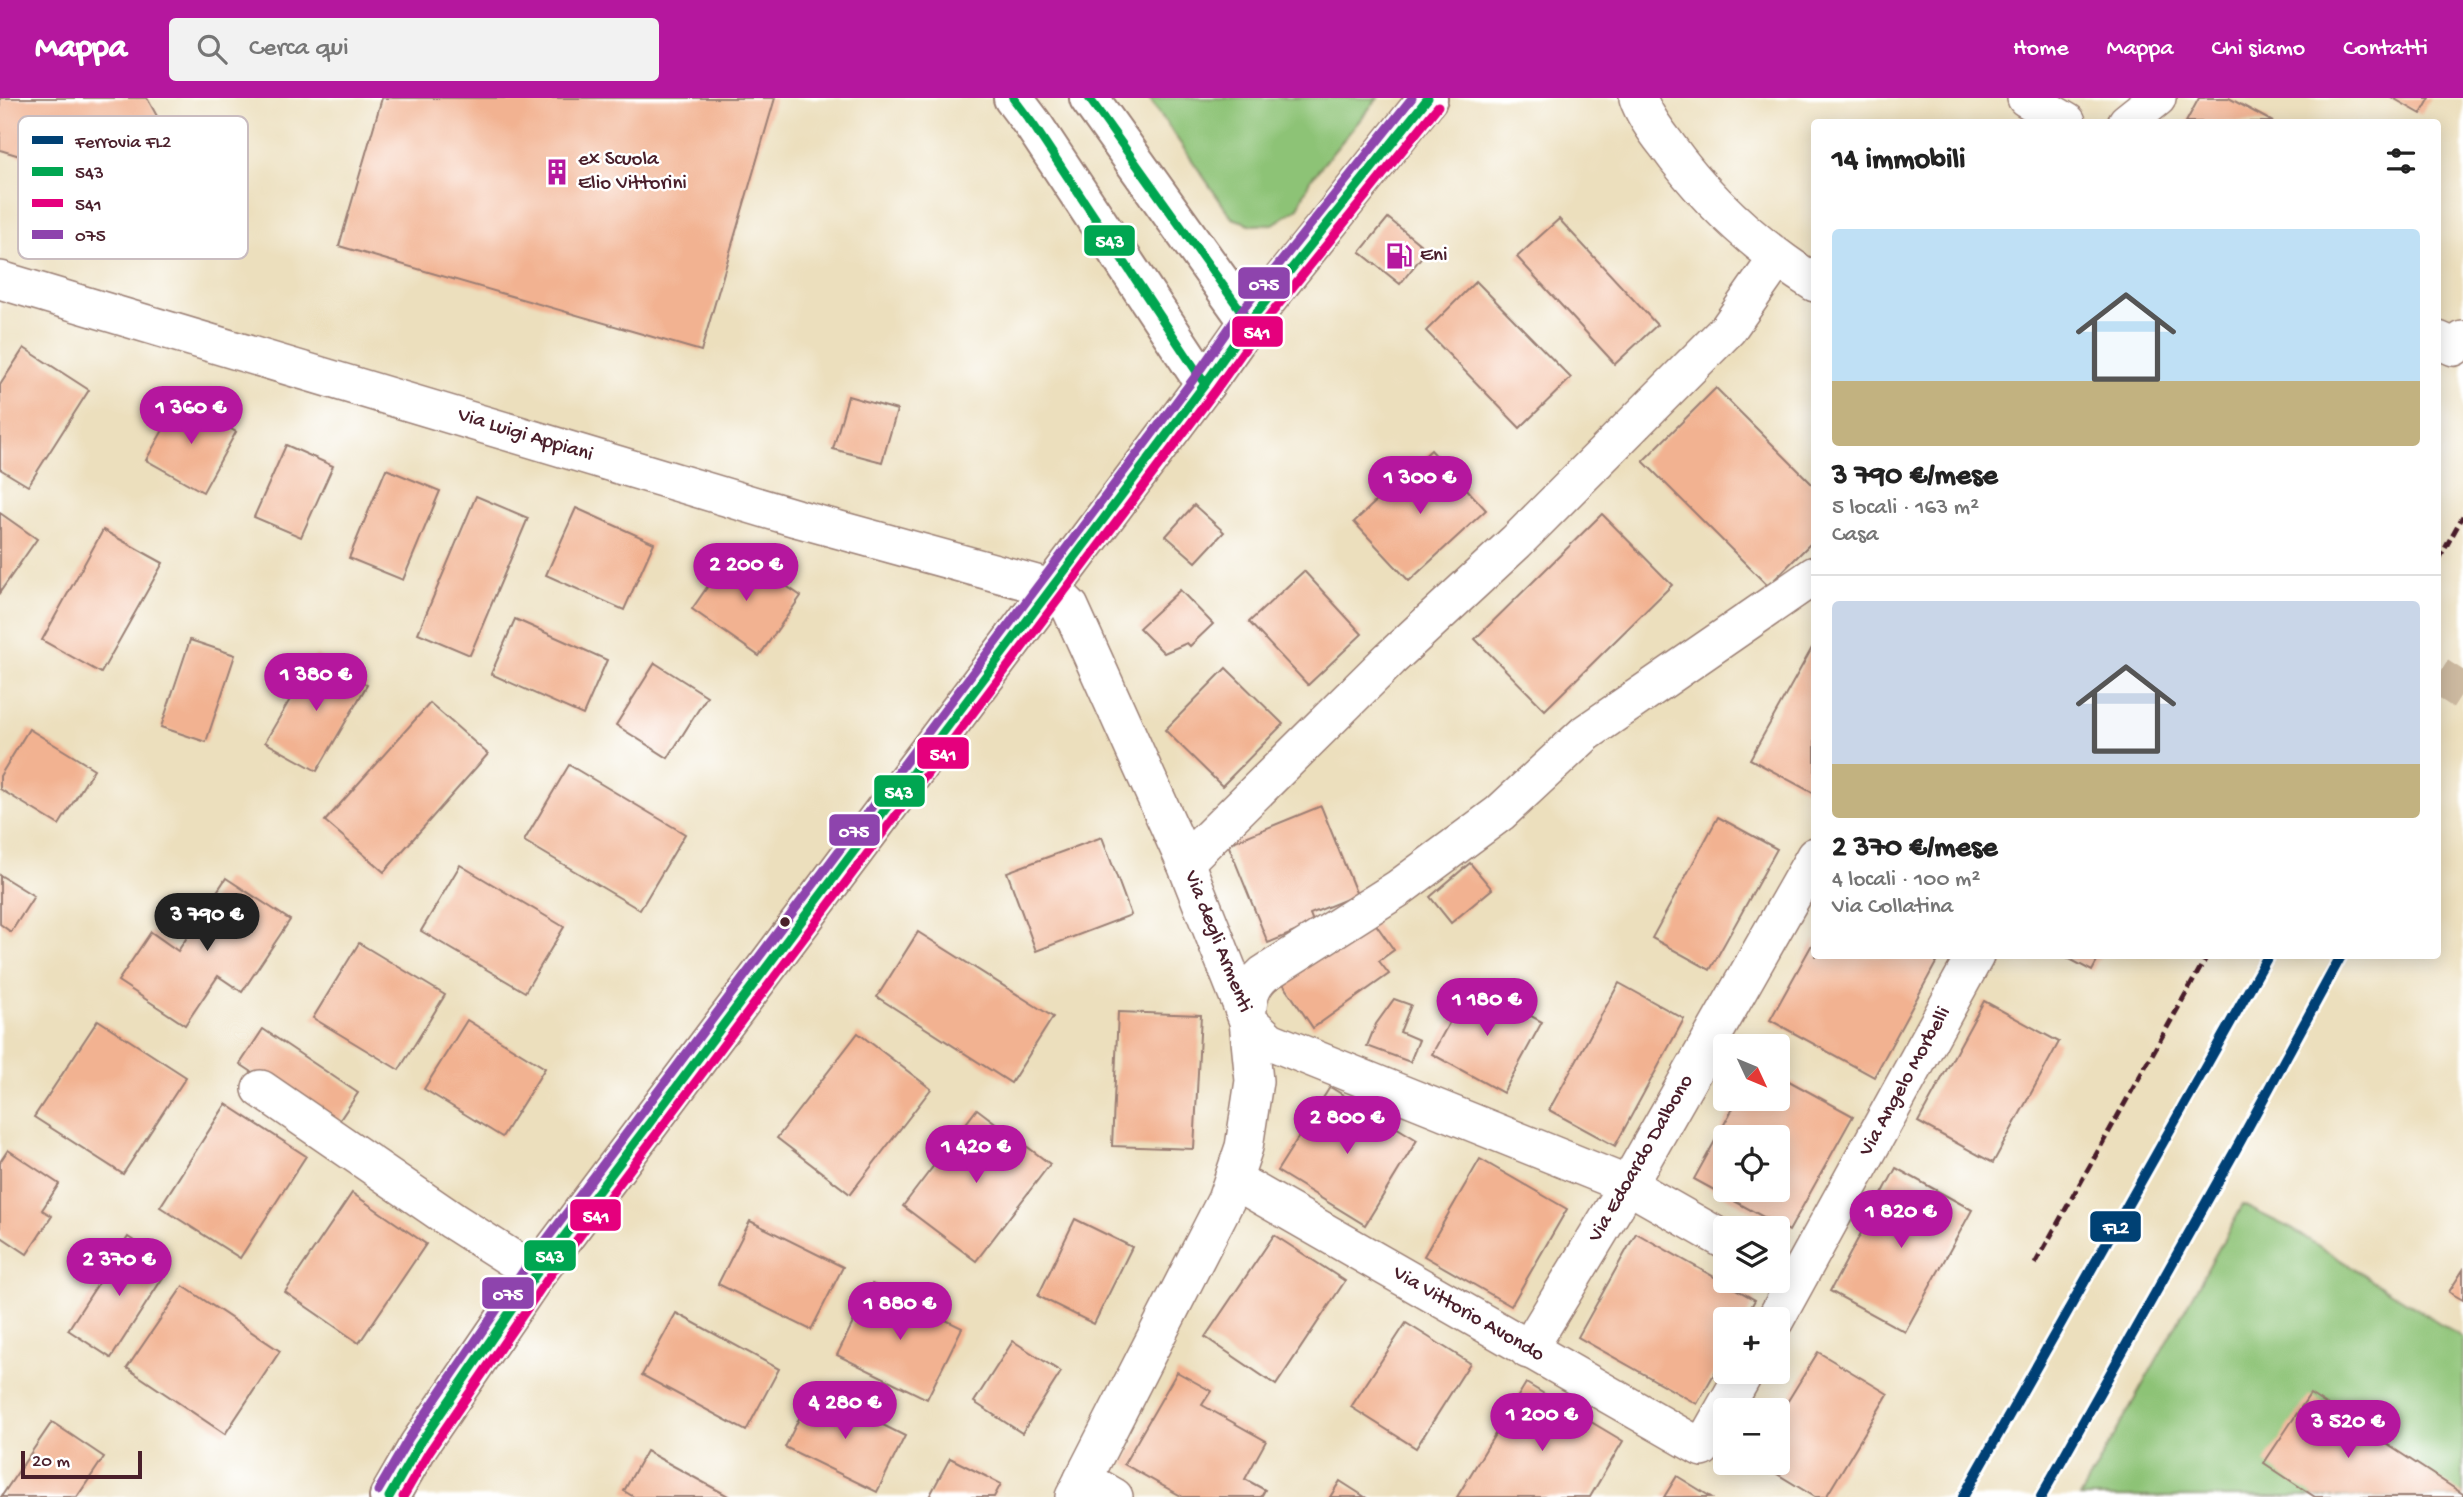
<!DOCTYPE html>
<html lang="it">
<head>
<meta charset="utf-8">
<style>
  body { margin:0; font-family:"Gochi Hand",sans-serif; background:#f2f2f2; color:#222; height:100vh; display:flex; flex-direction:column; font-size:26px; white-space:nowrap }
  * { box-sizing:border-box; margin:0 }
  p { font-size:23px; color:#767676 }
  .icon { flex:none; width:38px; height:38px; fill:none; stroke:currentColor; stroke-width:2; stroke-linecap:round; stroke-linejoin:round }
  .map { position:relative; flex:1; overflow:hidden }
  .panel { position:absolute; left:1811px; top:21px; width:630px; height:840px; display:flex; flex-direction:column; background:#fff; border-radius:7px; box-shadow:0 4px 18px #0003 }
  .panel>* { flex:none }
  .needle { width:46px; rotate:134deg }
  .tools { position:absolute; left:1713px; top:936px; display:grid; gap:14px }
  .tools a { display:grid; place-items:center; width:77px; height:77px; border-radius:7px; background:#fff; box-shadow:0 4px 18px #0003; font-size:35px }
  .scale { position:absolute; left:21px; bottom:18px; width:121px; box-sizing:border-box; padding-left:7px; border:4px solid #4a1f2b; border-top:0; font-size:19px; line-height:24px; white-space:nowrap; color:#4a1f2b; -webkit-text-stroke:5px #fff; paint-order:stroke }
  .price { position:absolute; translate:-50% -60px; padding:0 16px; border-radius:24px; background:#b5179e; color:#fff; font-size:23px; line-height:46px; filter:drop-shadow(0 2px 4px #0008) }
  .price::after { content:''; position:absolute; left:50%; top:42px; width:21px; height:16px; margin-left:-10px; background:inherit; clip-path:polygon(0 0,100% 0,50% 100%) }
  .price.current { background:#222; color:#fff }
  ul { padding:0; list-style:none }
  li { display:grid; align-content:center; gap:14px; height:371px; padding:0 21px }
  li+li { border-top:2px solid #e0e0e0 }
  li span { display:grid; place-items:center; height:217px; border-radius:7px; color:#555 }
  li>.icon { margin-inline-start:auto }
  span .icon { width:126px; height:126px; fill:#fffc; stroke-width:1 }
  li b { font-size:30px }
  h2 { display:flex; justify-content:space-between; align-items:center; height:84px; padding:0 21px; font-size:30px }
  header { display:flex; align-items:center; gap:42px; box-sizing:border-box; height:98px; padding:0 35px; background:#b5179e; color:#fff }
  header strong { font-size:33px }
  nav { display:flex; gap:38px; margin-inline-start:auto; font-size:24px }
  .search { width:490px; height:63px; background:#f2f2f2; display:flex; align-items:center; gap:18px; box-sizing:border-box; padding:0 24px; border-radius:7px; color:#767676; font-size:26px }
  .map>svg:first-child { display:block }
</style>
</head>
<body>
<header>
<strong>Mappa</strong>
<div class="search"><svg class="icon" aria-label="search" viewBox="0 0 24 24"><circle cx="10" cy="10" r="6"/><path d="M15 15l6 6"/></svg>Cerca qui</div>
<nav><a>Home</a><a>Mappa</a><a>Chi siamo</a><a>Contatti</a></nav>
</header>
<div class="map">
<svg width="2463" height="1399" viewBox="0 0 2463 1399">
  <rect width="100%" height="100%" fill="#fff"/>
  <filter id="ink" filterUnits="userSpaceOnUse"><feTurbulence type="fractalNoise" baseFrequency=".0143" numOctaves="2"/><feDisplacementMap in="SourceGraphic" scale="14" xChannelSelector="R" yChannelSelector="G"/><feConvolveMatrix kernelMatrix="1 2 1 2 8 2 1 2 1" color-interpolation-filters="sRGB"/></filter>
  <filter id="wash" filterUnits="userSpaceOnUse"><feTurbulence type="fractalNoise" baseFrequency=".00686" numOctaves="4" result="noise"/><feDisplacementMap in="SourceGraphic" scale="28" xChannelSelector="R" yChannelSelector="G"/><feGaussianBlur stdDeviation="1.57" result="paint"/><feColorMatrix in="noise" values="0 0 0 0 0 0 0 0 0 0 0 0 0 0 0 0 0 1.4 0 .05"/><feComposite in="paint" operator="in"/></filter>
  <g filter="url(#wash)">
    <rect width="100%" height="100%" fill="#ecdfbd"/>
    <g fill="#8dc376" stroke="#6c7150" stroke-width="2">
      <polygon points="1149,0 1378,0 1310,82 1298,110 1273,126 1253,127 1232,120"/>
      <polygon points="2243,1107 2292,1131 2463,1240 2463,1399 2080,1399"/>
    </g>
    <g id="blocks">
      <g fill="#f2b291" fill-rule="evenodd">
        <polygon points="0,0 147,0 185,69 174,105 0,52"/>
        <polygon points="382,0 775,0 701,253 339,148"/>
        <polygon points="2199,0 2229,0 2273,24 2186,24"/>
        <polygon points="2393,0 2430,0 2421,16"/>
        <polygon points="1388,120 1427,152 1400,186 1360,154"/>
        <polygon points="1559,121 1657,227 1615,266 1517,159"/>
        <polygon points="1476,183 1571,280 1520,330 1426,233"/>
        <polygon points="24,250 89,292 28,388 0,371 0,287"/>
        <polygon points="1716,290 1815,389 1815,441 1768,488 1643,363"/>
        <polygon points="848,298 897,312 882,364 833,351"/>
        <polygon points="180,302 236,334 203,394 146,362"/>
        <polygon points="286,347 333,368 301,439 254,419"/>
        <polygon points="1431,352 1486,412 1409,483 1354,424"/>
        <polygon points="386,371 440,393 403,482 349,460"/>
        <polygon points="476,398 528,420 470,557 418,535"/>
        <polygon points="1194,407 1224,434 1196,464 1166,438"/>
        <polygon points="576,410 654,445 624,512 546,477"/>
        <polygon points="0,415 37,441 0,494"/>
        <polygon points="1602,416 1672,487 1545,612 1475,541"/>
        <polygon points="103,432 163,465 101,575 42,542"/>
        <polygon points="733,452 801,498 759,558 692,511"/>
        <polygon points="1304,473 1362,536 1308,587 1249,524"/>
        <polygon points="1180,492 1213,526 1190,548 1187,545 1164,555 1139,530"/>
        <polygon points="515,521 607,562 583,617 491,576"/>
        <polygon points="190,542 235,557 206,644 161,629"/>
        <polygon points="1812,550 1815,551 1815,696 1750,661"/>
        <polygon points="316,557 367,587 317,673 265,644"/>
        <polygon points="655,565 707,598 668,660 616,627"/>
        <polygon points="1226,570 1283,626 1222,688 1165,632"/>
        <polygon points="430,605 488,656 384,774 325,723"/>
        <polygon points="29,631 94,671 59,727 0,691 0,678"/>
        <polygon points="569,667 685,736 640,812 524,743"/>
        <polygon points="1321,708 1357,797 1310,816 1314,826 1268,845 1228,746"/>
        <polygon points="1718,719 1777,751 1710,872 1652,840"/>
        <polygon points="1102,739 1131,817 1036,853 1007,774"/>
        <polygon points="1470,765 1492,791 1451,825 1430,799"/>
        <polygon points="460,767 564,829 525,894 421,833"/>
        <polygon points="0,777 34,798 11,834 0,826"/>
        <polygon points="226,780 290,822 242,894 218,878 185,927 118,883 151,834 178,853"/>
        <polygon points="1370,818 1394,852 1379,863 1389,876 1313,930 1280,881"/>
        <polygon points="918,834 1053,919 1011,985 877,899"/>
        <polygon points="1815,841 1815,858 1926,858 1937,863 1874,979 1770,922"/>
        <polygon points="359,845 445,897 399,972 313,920"/>
        <polygon points="2064,858 2100,858 2092,873"/>
        <polygon points="1471,885 1542,924 1503,995 1432,956"/>
        <polygon points="1619,885 1684,921 1615,1048 1549,1012"/>
        <polygon points="1394,901 1411,907 1400,934 1419,942 1410,964 1367,948 1376,926"/>
        <polygon points="1984,903 2059,944 1993,1065 1918,1024"/>
        <polygon points="1118,914 1201,917 1194,1051 1112,1048"/>
        <polygon points="98,922 186,979 123,1076 34,1019"/>
        <polygon points="467,922 545,970 502,1039 424,991"/>
        <polygon points="263,931 358,995 335,1029 240,966"/>
        <polygon points="858,935 931,991 850,1096 777,1040"/>
        <path d="M1778 977 1853 1018 1789 1133 1694 1081 1738 1001H1778ZM1726 1040H1778V1092H1726Z"/>
        <polygon points="1330,989 1417,1042 1365,1127 1277,1073"/>
        <polygon points="226,1006 306,1058 240,1160 160,1109"/>
        <polygon points="977,1011 1050,1066 976,1163 903,1108"/>
        <polygon points="8,1052 59,1086 42,1112 52,1118 27,1156 0,1138 0,1064"/>
        <polygon points="1480,1061 1567,1111 1511,1208 1424,1158"/>
        <polygon points="1896,1070 1972,1112 1905,1234 1830,1193"/>
        <polygon points="352,1095 426,1146 359,1245 285,1194"/>
        <polygon points="1075,1121 1132,1149 1094,1226 1038,1198"/>
        <polygon points="750,1123 843,1169 811,1232 718,1186"/>
        <polygon points="1636,1135 1755,1202 1744,1222 1726,1222 1726,1255 1697,1306 1578,1239"/>
        <polygon points="1274,1137 1345,1183 1276,1287 1205,1239"/>
        <polygon points="128,1139 171,1167 111,1260 68,1232"/>
        <polygon points="2463,1172 2463,1202 2449,1194"/>
        <polygon points="872,1186 962,1230 927,1301 837,1257"/>
        <polygon points="183,1188 280,1253 225,1336 127,1270"/>
        <polygon points="676,1215 779,1271 746,1333 642,1277"/>
        <polygon points="1406,1225 1470,1265 1416,1350 1351,1309"/>
        <polygon points="1013,1243 1061,1274 1022,1335 974,1304"/>
        <polygon points="1818,1254 1888,1296 1826,1399 1815,1399 1759,1365 1778,1365 1778,1319"/>
        <polygon points="1177,1274 1211,1293 1202,1307 1266,1343 1245,1381 1265,1392 1261,1399 1183,1399 1124,1366"/>
        <polygon points="1526,1285 1623,1343 1590,1399 1457,1399"/>
        <polygon points="813,1292 905,1338 877,1394 785,1349"/>
        <polygon points="2310,1296 2463,1396 2463,1399 2315,1399 2264,1365"/>
        <polygon points="52,1324 104,1359 77,1399 1,1399"/>
        <polygon points="646,1353 730,1399 634,1399 624,1393"/>
        <polygon points="950,1360 1001,1386 994,1399 929,1399"/>
        <polygon points="1677,1378 1711,1399 1664,1399"/>
        <polygon points="1340,1383 1365,1399 1330,1399"/>
      </g>
    </g>
  </g>
  <g filter="url(#ink)">
    <use href="#blocks" fill-opacity="0" stroke="#9b7f74" stroke-width="2"/>
    <g fill="none" stroke-linecap="round" stroke-linejoin="round">
      <polyline stroke="#ccb9a0" stroke-width="37" stroke-dasharray="37 18" stroke-linecap="butt" points="2438,578 2463,594"/>
      <g stroke="#9b7f74" stroke-width="40">
        <g id="street">
          <path d="M1638 0C1644 17 1655 32 1666 46 1706 102 1756 148 1815 185"/>
          <polyline points="2026,0 2067,24"/>
          <polyline points="2127,24 2157,0"/>
          <polyline points="0,182 796,420 1051,490 1070,509 1185,764 1248,923 1254,983 1244,1049 1226,1102 1074,1399"/>
          <polyline points="2438,242 2454,249 2463,242"/>
          <polyline points="1185,764 1390,561 1516,444 1728,231 1777,161"/>
          <polyline points="261,991 453,1123 536,1176"/>
          <polyline points="1234,1082 1702,1350 1745,1274"/>
          <path d="M1726 1143 1628 1087 1270 943 1248 923C1247 904 1249 889 1264 876L1399 790 1500 715 1586 635 1815 477"/>
          <polyline points="1775,1222 1975,858"/>
          <polyline points="1528,1252 1628,1087 1815,758"/>
          <polyline points="1083,1381 1114,1399"/>
        </g>
      </g>
      <g stroke="#9b7f74" stroke-width="42">
        <g id="secondary">
          <polyline points="1013,0 1034,28 1205,286"/>
          <polyline points="1089,0 1249,224"/>
          <polyline points="389,1399 419,1347 536,1176 1205,286 1249,224 1428,0"/>
        </g>
      </g>
      <use href="#street" stroke="#fff" stroke-width="37"/>
      <use href="#secondary" stroke="#fff" stroke-width="38"/>
      <g stroke="#4a1f2b" stroke-width="5" stroke-dasharray="10 5" stroke-linecap="butt">
        <polyline points="2438,463 2463,418"/>
        <polyline points="2035,1166 2207,858"/>
      </g>
      <g stroke="#fff" stroke-width="14">
        <g id="bus-1">
          <polyline points="1013,0 1034,28 1205,286"/>
          <polyline points="1089,0 1249,224"/>
          <polyline points="389,1399 419,1347 536,1176 1205,286 1249,224 1428,0"/>
        </g>
      </g>
      <g stroke="#fff" stroke-width="14">
        <polyline id="bus-2" points="403,1399 429,1354 546,1183 1215,293 1259,231 1438,8"/>
      </g>
      <g stroke="#fff" stroke-width="14">
        <polyline id="bus-3" points="378,1393 409,1340 526,1169 1195,279 1239,216 1412,0"/>
      </g>
      <use href="#bus-1" stroke="#00a651" stroke-width="9"/>
      <use href="#bus-2" stroke="#e5007d" stroke-width="9"/>
      <use href="#bus-3" stroke="#8e44ad" stroke-width="9"/>
      <g stroke="#fff" stroke-width="16">
        <g id="rail-1">
          <polyline points="1963,1399 2268,858"/>
          <polyline points="2041,1399 2235,1053 2341,858"/>
        </g>
      </g>
      <use href="#rail-1" stroke="#004174" stroke-width="10"/>
    </g>
  </g>
  <defs>
    <g id="building-bare" transform="scale(2.1)"><path d="M-4-6H4V6H1V3H-1V6H-4ZM-2.5-4.3h1.7v1.8h-1.7ZM.8-4.3h1.7v1.8H.8ZM-2.5-1h1.7V.8h-1.7ZM.8-1h1.7V.8H.8Z" fill="#b5179e" stroke="#fff" stroke-width="2.5" paint-order="stroke"/></g>
    <g id="fuel-bare" transform="scale(2.1)"><path d="M-5.5-6h7V0h2V4h1.3V-2.5L3-4.5l.8-.8L6-3V5H2.5V1h-1V6h-7ZM-4.2-4.7v3.2H.2V-4.7Z" fill="#b5179e" stroke="#fff" stroke-width="2.5" paint-order="stroke"/></g>
  </defs>
  <g fill-rule="evenodd">
    <use href="#building-bare" x="557" y="74"/>
    <use href="#fuel-bare" x="1399" y="158"/>
  </g>
  <circle fill="#4a1f2b" stroke="#fff" stroke-width="2.5" cx="785" cy="824" r="6"/>
  <g text-anchor="middle" dominant-baseline="central" stroke-width="5" stroke-linejoin="round" paint-order="stroke">
    <g font-size="21" fill="#4a1f2b" stroke="#fff" text-anchor="start">
      <text x="578" y="62">ex Scuola<tspan x="578" dy="24">Elio Vittorini</tspan></text>
      <text x="1420" y="158">Eni</text>
    </g>
    <g font-size="21" fill="#4a1f2b" stroke="#fff">
      <text transform="translate(525 338) rotate(17)">Via Luigi Appiani</text>
      <text transform="translate(1217 844) rotate(68)">Via degli Armenti</text>
      <text transform="translate(1906 984) rotate(-61)">Via Angelo Morbelli</text>
      <text transform="translate(1642 1061) rotate(-60)">Via Edoardo Dalbono</text>
      <text transform="translate(1468 1217) rotate(30)">Via Vittorio Avondo</text>
    </g>
  </g>
  <rect x="18" y="18" width="230" height="143" rx="10" fill="#fff" stroke="#c9bcbf" stroke-width="2"/>
  <rect x="32" y="38" width="31" height="8" fill="#004174"/>
  <rect x="32" y="69" width="31" height="9" fill="#00a651"/>
  <rect x="32" y="101" width="31" height="8" fill="#e5007d"/>
  <rect x="32" y="132" width="31" height="9" fill="#8e44ad"/>
  <g font-size="19" fill="#4a1f2b">
    <text x="75" y="49">Ferrovia FL2</text>
    <text x="75" y="80">543</text>
    <text x="75" y="112">541</text>
    <text x="75" y="143">075</text>
  </g>
  <g stroke="#fff" stroke-width="2.5">
    <rect x="1083" y="126" width="53" height="33" rx="7" fill="#00a651"/>
    <rect x="1237" y="168" width="54" height="34" rx="7" fill="#8e44ad"/>
    <rect x="1231" y="217" width="53" height="33" rx="7" fill="#e5007d"/>
    <rect x="916" y="638" width="54" height="34" rx="7" fill="#e5007d"/>
    <rect x="873" y="676" width="53" height="34" rx="7" fill="#00a651"/>
    <rect x="828" y="715" width="53" height="34" rx="7" fill="#8e44ad"/>
    <rect x="569" y="1100" width="53" height="34" rx="7" fill="#e5007d"/>
    <rect x="2089" y="1112" width="53" height="33" rx="7" fill="#004174"/>
    <rect x="523" y="1141" width="54" height="33" rx="7" fill="#00a651"/>
    <rect x="481" y="1178" width="54" height="34" rx="7" fill="#8e44ad"/>
  </g>
  <g font-size="19" text-anchor="middle" font-weight="bold" fill="#fff">
    <text x="1110" y="149">543</text>
    <text x="1264" y="192">075</text>
    <text x="1257" y="240">541</text>
    <text x="943" y="662">541</text>
    <text x="899" y="700">543</text>
    <text x="854" y="739">075</text>
    <text x="596" y="1124">541</text>
    <text x="2116" y="1135">FL2</text>
    <text x="550" y="1164">543</text>
    <text x="508" y="1202">075</text>
  </g>
</svg>
<div class="tools">
<a><svg class="needle" viewBox="-14 -14 28 28"><path d="M0-13l5 13h-10z" fill="#e53935"/><path d="M0 13l5-13h-10z" fill="#767676"/></svg></a>
<a><svg class="icon" aria-label="locate" viewBox="0 0 24 24"><circle cx="12" cy="12" r="6"/><path d="M12 2v4M12 18v4M2 12h4M18 12h4"/></svg></a>
<a><svg class="icon" aria-label="layers" viewBox="0 0 24 24"><path d="M12 4l9 5-9 5-9-5zM3 14l9 5 9-5"/></svg></a>
<a>+</a>
<a>−</a>
</div>
<div class="scale">20 m</div>
<b class="price" style="left:191px;top:348px">1 360 €</b>
<b class="price" style="left:1420px;top:418px">1 300 €</b>
<b class="price" style="left:746px;top:505px">2 200 €</b>
<b class="price" style="left:316px;top:615px">1 380 €</b>
<b class="price current" style="left:207px;top:855px">3 790 €</b>
<b class="price" style="left:1487px;top:940px">1 180 €</b>
<b class="price" style="left:1347px;top:1058px">2 800 €</b>
<b class="price" style="left:976px;top:1087px">1 420 €</b>
<b class="price" style="left:1901px;top:1152px">1 820 €</b>
<b class="price" style="left:119px;top:1200px">2 370 €</b>
<b class="price" style="left:900px;top:1244px">1 880 €</b>
<b class="price" style="left:845px;top:1343px">4 280 €</b>
<b class="price" style="left:1542px;top:1355px">1 200 €</b>
<b class="price" style="left:2348px;top:1362px">3 520 €</b>
<section class="panel">
<h2>14 immobili<svg class="icon" aria-label="filters" viewBox="0 0 24 24"><path d="M4 7h16M4 17h16"/><circle cx="9" cy="7" r="2"/><circle cx="15" cy="17" r="2"/></svg></h2>
<ul>
<li><span style="background:linear-gradient(#bfe0f5 70%,#c2b280 0)"><svg class="icon" aria-label="home" viewBox="0 0 24 24"><path d="M3 11l9-7 9 7M6 9v11h12V9"/></svg></span><div><b>3 790 €/mese</b><p>5 locali · 163 m²</p><p>Casa</p></div></li>
<li><span style="background:linear-gradient(#c9d6e8 75%,#c2b280 0)"><svg class="icon" aria-label="home" viewBox="0 0 24 24"><path d="M3 11l9-7 9 7M6 9v11h12V9"/></svg></span><div><b>2 370 €/mese</b><p>4 locali · 100 m²</p><p>Via Collatina</p></div></li>
</ul>
</section>
</div>
</body>
</html>
